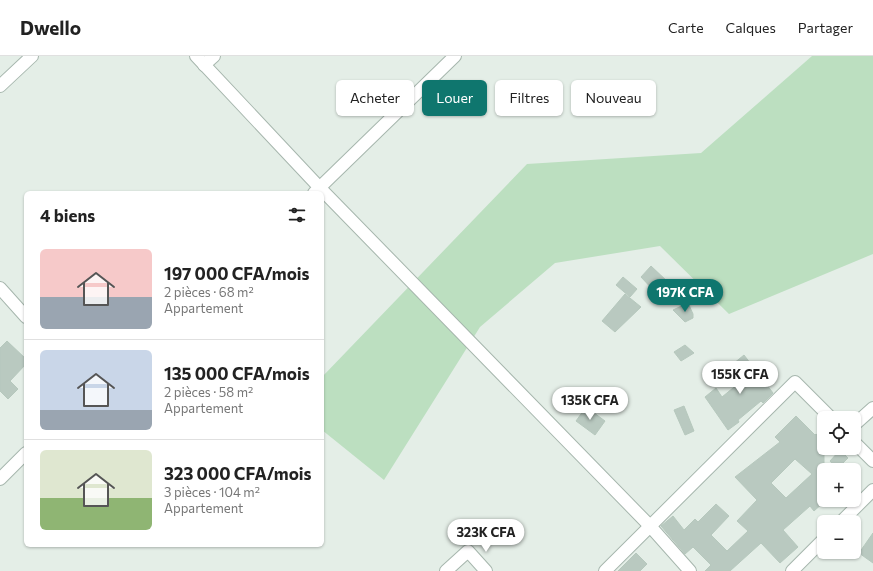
<!DOCTYPE html>
<html lang="fr">
<head>
<meta charset="utf-8">
<style>
  body { margin:0; font-family:Commissioner,sans-serif; background:#f6f6f6; color:#222; height:100vh; display:flex; flex-direction:column; font-size:15px; white-space:nowrap }
  * { box-sizing:border-box; margin:0 }
  p { font-size:13px; color:#767676 }
  .icon { flex:none; width:22px; height:22px; fill:none; stroke:currentColor; stroke-width:2; stroke-linecap:round; stroke-linejoin:round }
  .map { position:relative; flex:1; overflow:hidden }
  .side { position:absolute; left:24px; top:135px; width:300px; height:356px; display:flex; flex-direction:column; background:#fff; border-radius:6px; box-shadow:0 1px 3px #0004 }
  .side>* { flex:none }
  .hud { position:absolute; left:336px; top:24px; width:380px; height:36px; display:flex; gap:8px }
  .buttons { position:absolute; left:817px; top:355px; display:grid; gap:8px }
  .buttons a { display:grid; place-items:center; width:44px; height:44px; border-radius:6px; background:#fff; box-shadow:0 1px 3px #0004; font-size:20px }
  .price { position:absolute; translate:-50% -34px; padding:0 9px; border-radius:14px; background:#fff; color:#222; font-size:13px; line-height:26px; filter:drop-shadow(0 1px 2px #0008) }
  .price::after { content:''; position:absolute; left:50%; top:24px; width:12px; height:9px; margin-left:-6px; background:inherit; clip-path:polygon(0 0,100% 0,50% 100%) }
  .price.current { background:#0f766e; color:#fff }
  ul { padding:0; list-style:none }
  li { display:flex; align-items:center; gap:12px; height:100px; padding:0 16px }
  li+li { border-top:1px solid #e0e0e0 }
  li span { display:grid; place-items:center; flex:none; width:112px; height:80px; border-radius:6px; color:#555 }
  li>.icon { margin-inline-start:auto }
  span .icon { width:48px; height:48px; fill:#fffc; stroke-width:1 }
  li b { font-size:17px }
  h2 { display:flex; justify-content:space-between; align-items:center; height:48px; padding:0 16px; font-size:17px }
  .chip { padding:0 14px; border-radius:6px; background:#fff; box-shadow:0 1px 3px #0004; font-size:14px; line-height:36px }
  .chip.current { background:#0f766e; color:#fff }
  header { display:flex; align-items:center; gap:24px; box-sizing:border-box; height:56px; padding:0 20px; background:#fff; border-bottom:1px solid #e0e0e0 }
  header strong { font-size:19px }
  nav { display:flex; gap:22px; margin-inline-start:auto; font-size:14px }
  .map>svg:first-child { display:block }
</style>
</head>
<body>
<header>
<strong>Dwello</strong>
<nav><a>Carte</a><a>Calques</a><a>Partager</a></nav>
</header>
<div class="map">
<svg width="873" height="515" viewBox="0 0 873 515">
  <rect width="100%" height="100%" fill="#e4eee7"/>
  <polygon fill="#bcdfc0" points="812,0 873,0 873,198 729,258 660,190 555,207 480,271 384,424 322,374 322,321 527,108 701,97"/>
  <g fill="#b9c9c0" stroke="#b6c8bd" fill-rule="evenodd">
    <polygon points="651,210 668,226 656,237 641,221"/>
    <polygon points="623,221 637,233 630,241 616,229"/>
    <polygon points="625,238 641,251 615,276 602,265"/>
    <polygon points="688,247 693,258 693,262 685,266 673,254"/>
    <polygon points="7,285 26,303 26,308 10,325 18,333 8,343 0,335 0,292"/>
    <polygon points="685,289 694,297 681,305 674,296"/>
    <polygon points="744,299 773,337 763,347 761,345 738,364 739,366 728,374 705,341 716,332 722,341 744,323 733,308"/>
    <polygon points="684,350 694,375 685,379 674,354"/>
    <polygon points="586,351 605,365 595,379 576,365"/>
    <path d="M796 360 815 379 816 378 824 385V446L814 455 810 450 783 474 798 491 780 507 761 487 730 515H705L711 509 693 491 685 498 661 470 673 460 684 474 695 463 698 466 716 448 729 460 711 479 727 495 748 475 737 465 757 444 735 421 780 386 775 381ZM795 403 812 418 786 442 771 427Z"/>
    <polygon points="840,394 848,402 837,413 830,405"/>
    <polygon points="873,477 873,507 859,497"/>
    <polygon points="636,497 647,508 640,515 618,515"/>
  </g>
  <g fill="none" stroke-linecap="round" stroke-linejoin="round">
    <g stroke="#a6b6ad" stroke-width="14">
      <g id="street">
        <polyline points="196,0 320,132 650,470 690,515"/>
        <polyline points="204,9 214,0"/>
        <polyline points="0,30 32,0"/>
        <polyline points="314,137 455,0"/>
        <polyline points="0,232 26,261"/>
        <polyline points="854,369 873,352"/>
        <polyline points="854,386 873,405"/>
        <polyline points="0,423 26,397"/>
        <polyline points="841,466 873,434"/>
        <polyline points="446,515 468,495 486,515"/>
        <polyline points="605,515 795,326 831,362"/>
        <polyline points="792,515 824,483"/>
      </g>
    </g>
    <use href="#street" stroke="#fff" stroke-width="12"/>
  </g>
</svg>
<div class="buttons">
<a><svg class="icon" aria-label="locate" viewBox="0 0 24 24"><circle cx="12" cy="12" r="6"/><path d="M12 2v4M12 18v4M2 12h4M18 12h4"/></svg></a>
<a>+</a>
<a>−</a>
</div>
<b class="price current" style="left:685px;top:257px">197K CFA</b>
<b class="price" style="left:740px;top:339px">155K CFA</b>
<b class="price" style="left:590px;top:365px">135K CFA</b>
<b class="price" style="left:486px;top:497px">323K CFA</b>
<div class="hud">
<a class="chip">Acheter</a>
<a class="chip current">Louer</a>
<a class="chip">Filtres</a>
<a class="chip">Nouveau</a>
</div>
<section class="side">
<h2>4 biens<svg class="icon" aria-label="filters" viewBox="0 0 24 24"><path d="M4 7h16M4 17h16"/><circle cx="9" cy="7" r="2"/><circle cx="15" cy="17" r="2"/></svg></h2>
<ul>
<li><span style="background:linear-gradient(#f6c9c9 60%,#9aa5b1 0)"><svg class="icon" aria-label="home" viewBox="0 0 24 24"><path d="M3 11l9-7 9 7M6 9v11h12V9"/></svg></span><div><b>197 000 CFA/mois</b><p>2 pièces · 68 m²</p><p>Appartement</p></div></li>
<li><span style="background:linear-gradient(#c9d6e8 75%,#9aa5b1 0)"><svg class="icon" aria-label="home" viewBox="0 0 24 24"><path d="M3 11l9-7 9 7M6 9v11h12V9"/></svg></span><div><b>135 000 CFA/mois</b><p>2 pièces · 58 m²</p><p>Appartement</p></div></li>
<li><span style="background:linear-gradient(#dfe7d0 60%,#8fb573 0)"><svg class="icon" aria-label="home" viewBox="0 0 24 24"><path d="M3 11l9-7 9 7M6 9v11h12V9"/></svg></span><div><b>323 000 CFA/mois</b><p>3 pièces · 104 m²</p><p>Appartement</p></div></li>
</ul>
</section>
</div>
</body>
</html>
